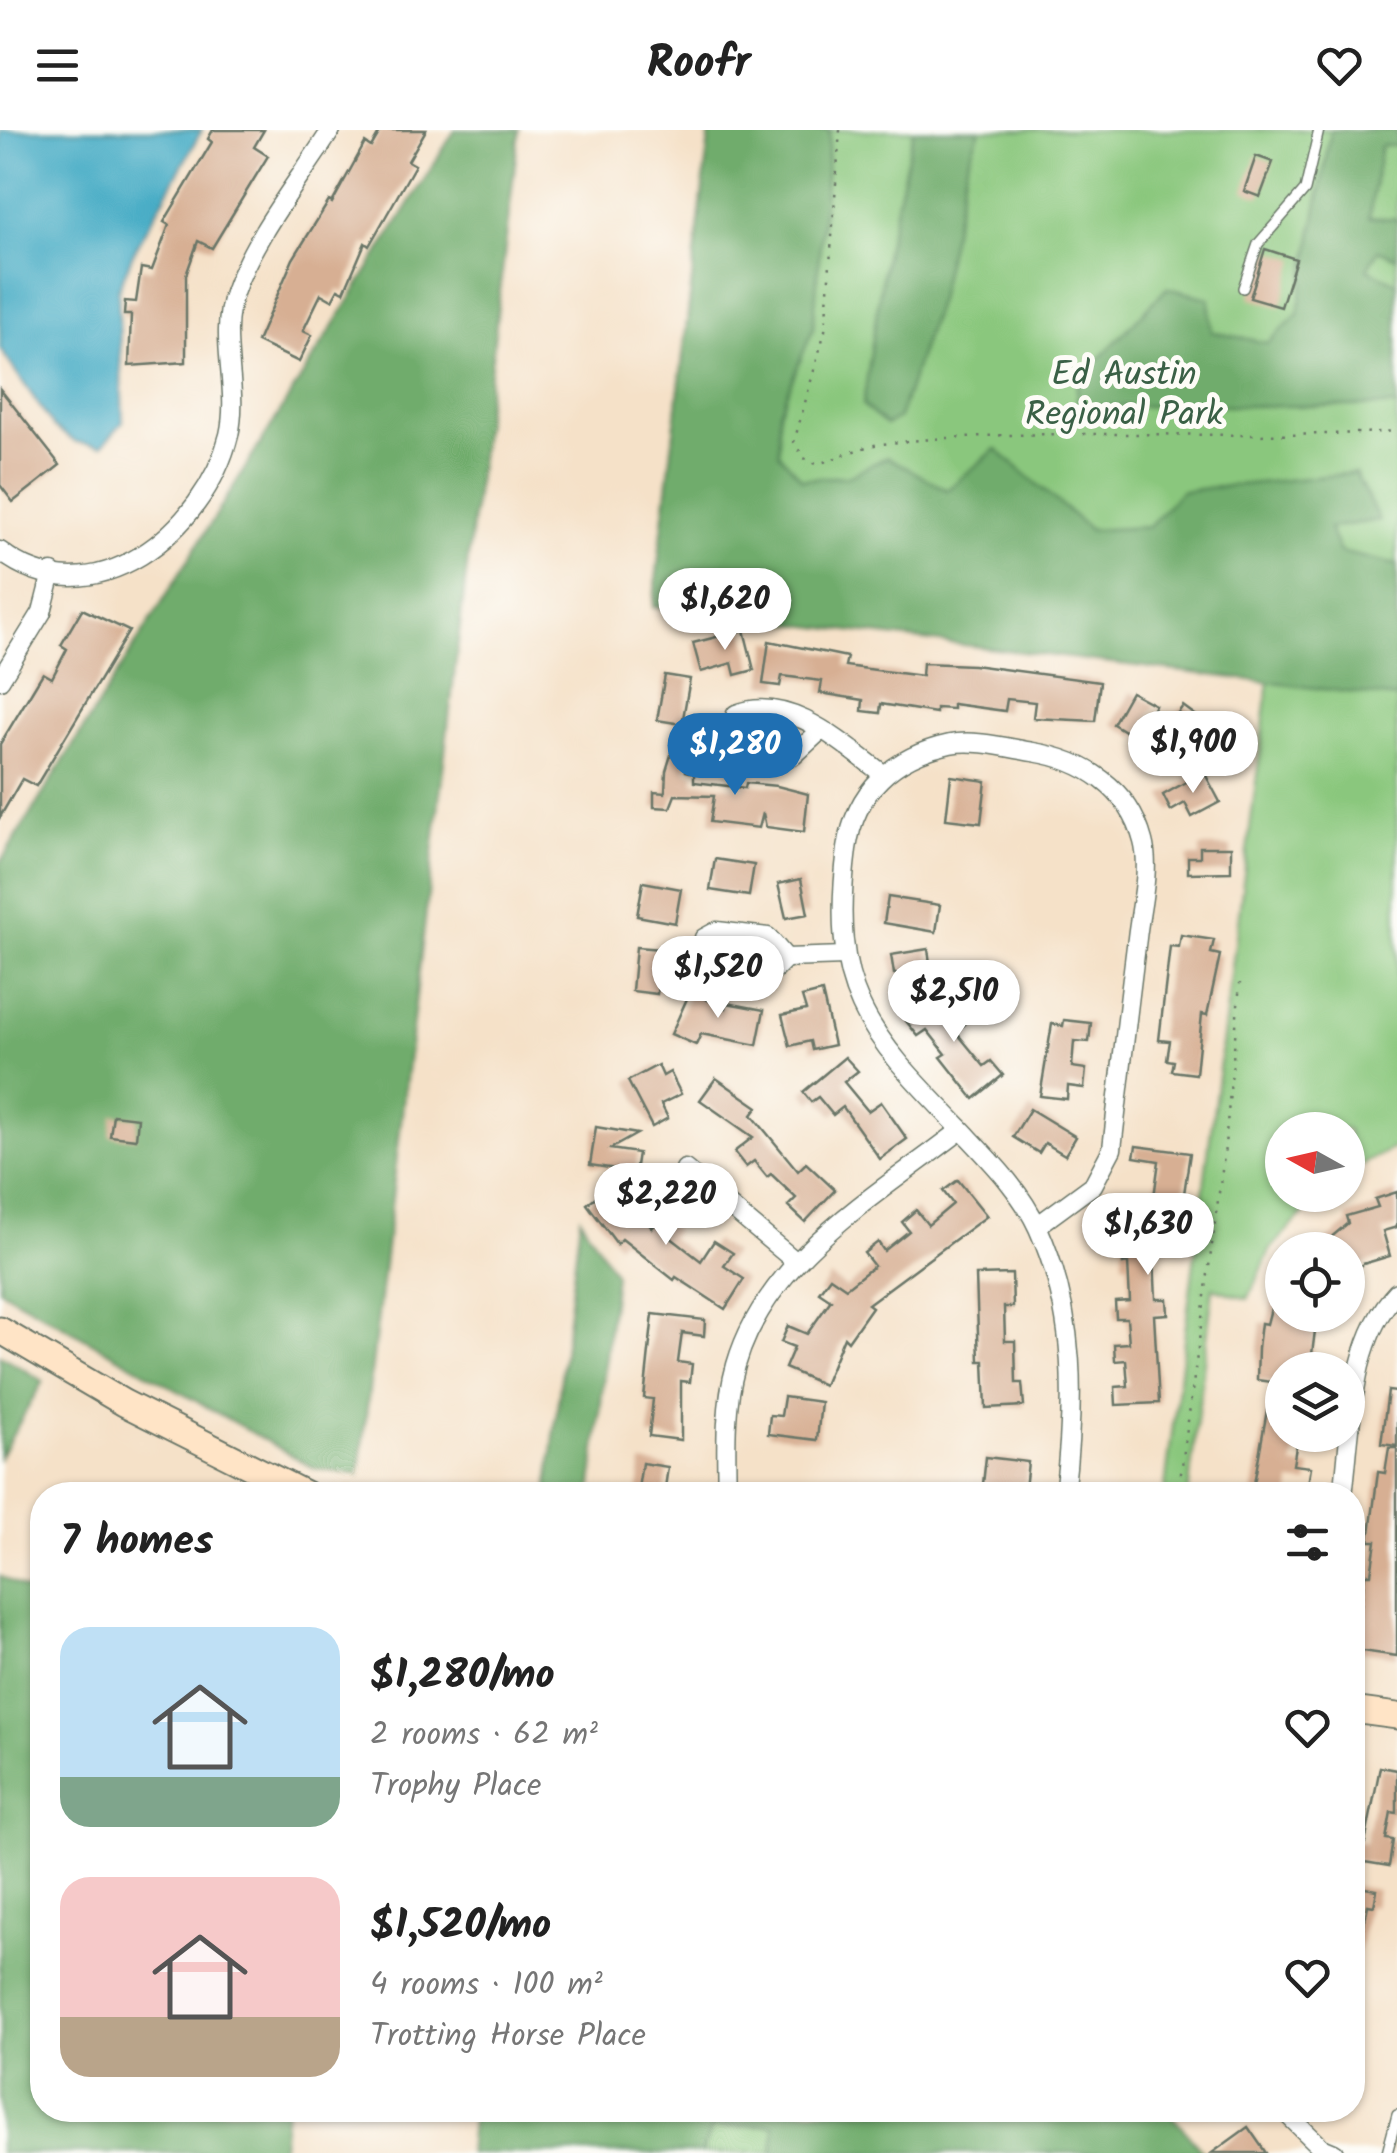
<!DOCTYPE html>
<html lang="en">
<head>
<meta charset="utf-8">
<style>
  body { margin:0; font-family:Kalam,sans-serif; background:#f2f2f2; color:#222; height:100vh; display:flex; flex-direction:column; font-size:38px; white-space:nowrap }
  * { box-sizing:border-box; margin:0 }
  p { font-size:32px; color:#767676 }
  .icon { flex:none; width:55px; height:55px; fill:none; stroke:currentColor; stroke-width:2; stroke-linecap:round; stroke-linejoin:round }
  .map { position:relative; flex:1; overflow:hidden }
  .panel { position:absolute; left:30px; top:1352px; width:1335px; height:640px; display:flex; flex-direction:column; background:#fff; border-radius:40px; box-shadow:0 2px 8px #0004 }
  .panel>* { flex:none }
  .needle { width:65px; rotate:278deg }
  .buttons { position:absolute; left:1265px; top:982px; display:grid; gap:20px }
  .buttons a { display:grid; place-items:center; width:100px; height:100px; border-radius:50%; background:#fff; box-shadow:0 2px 8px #0004; font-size:50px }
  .price { position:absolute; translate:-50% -85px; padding:0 22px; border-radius:35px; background:#fff; color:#222; font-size:32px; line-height:65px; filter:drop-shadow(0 2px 5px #0008) }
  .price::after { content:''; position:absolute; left:50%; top:60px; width:30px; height:22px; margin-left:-15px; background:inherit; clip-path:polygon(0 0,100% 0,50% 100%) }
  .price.current { background:#1f6fb2; color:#fff }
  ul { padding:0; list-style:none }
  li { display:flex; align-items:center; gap:30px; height:250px; padding:0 30px }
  li span { display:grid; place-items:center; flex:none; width:280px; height:200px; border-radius:30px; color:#555 }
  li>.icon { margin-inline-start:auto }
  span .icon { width:120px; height:120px; fill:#fffc; stroke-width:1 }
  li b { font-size:42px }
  h2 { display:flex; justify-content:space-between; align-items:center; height:120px; padding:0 30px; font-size:42px }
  header { display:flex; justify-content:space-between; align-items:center; height:130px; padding:0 30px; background:#fff; font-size:45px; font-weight:700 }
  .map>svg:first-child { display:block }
</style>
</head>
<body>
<header><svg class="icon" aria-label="menu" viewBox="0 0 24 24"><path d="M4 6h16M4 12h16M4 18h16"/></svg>Roofr<svg class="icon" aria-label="heart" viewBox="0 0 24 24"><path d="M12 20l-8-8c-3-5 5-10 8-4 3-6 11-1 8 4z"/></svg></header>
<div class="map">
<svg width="1397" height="2023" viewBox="0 0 1397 2023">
  <rect width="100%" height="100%" fill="#fdfcf7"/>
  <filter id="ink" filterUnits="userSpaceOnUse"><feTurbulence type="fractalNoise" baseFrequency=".01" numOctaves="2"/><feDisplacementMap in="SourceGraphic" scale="20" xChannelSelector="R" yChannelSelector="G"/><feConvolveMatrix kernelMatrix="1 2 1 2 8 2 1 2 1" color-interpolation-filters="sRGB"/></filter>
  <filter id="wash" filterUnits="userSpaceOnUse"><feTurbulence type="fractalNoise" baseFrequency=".0048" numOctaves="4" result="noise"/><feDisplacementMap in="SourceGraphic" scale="40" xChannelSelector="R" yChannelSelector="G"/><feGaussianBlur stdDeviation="2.25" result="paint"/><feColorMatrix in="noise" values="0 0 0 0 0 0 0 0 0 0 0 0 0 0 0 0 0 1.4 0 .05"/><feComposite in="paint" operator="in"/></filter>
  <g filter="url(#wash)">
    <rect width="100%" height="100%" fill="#f5e1c8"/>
    <g fill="#8ac77d" stroke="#548258" stroke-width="2.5">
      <polygon points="710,0 1397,0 1397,1016 1348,1042 1348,1000 1282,1000 1282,1065 1320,1065 1271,1119 1248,1169 1213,1158 1188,1365 1164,1365 1269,551 653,477"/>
      <polygon points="776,1995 773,2023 701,2023 712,1997"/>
    </g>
    <g fill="#6fac6c" stroke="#477450" stroke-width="2.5">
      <polygon points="455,0 519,0 359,1345 314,1338 0,1160 0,733"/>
      <polygon points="710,0 830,0 813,199 779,282 779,323 802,349 848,346 887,327 947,360 996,319 1090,400 1149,397 1181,361 1355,343 1379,390 1329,398 1340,422 1397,435 1397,568 653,477"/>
      <polygon points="914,0 980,0 967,34 938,170 899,288 886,295 863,275 886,120"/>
      <polygon points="1331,0 1397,0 1397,16 1381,16 1369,87 1397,89 1397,128 1378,120 1367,139 1397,153 1397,276 1077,276 1077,252 1167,158 1209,168 1212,202 1268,213 1298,184"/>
      <polygon points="580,1088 615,1144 591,1365 547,1365"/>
      <polygon points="0,1225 43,1251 0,1327"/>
      <polygon points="0,1446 42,1468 42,1980 286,1980 281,2023 0,2023"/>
      <polygon points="472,1980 1167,1980 1204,2023 773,2023 775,1995 712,1997 701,2023 468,2023"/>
    </g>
    <polygon fill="#45abc5" stroke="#32747c" stroke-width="2.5" points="0,0 202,0 133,124 118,160 123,292 102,316 75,312 54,297 0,219"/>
    <g id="blocks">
      <g fill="#d7af93">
        <polygon points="213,0 264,0 254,17 268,26 212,118 198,111 186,145 186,232 129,236 131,185 124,185 125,171 136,172 141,138 152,140 169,95 164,92 212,12 208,9"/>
        <polygon points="381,0 426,0 408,31 415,35 369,116 365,113 344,162 338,159 332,170 321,164 303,201 312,205 299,232 257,212 293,129 329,71 332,73 365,13 371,17"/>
        <polygon points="1256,26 1273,32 1260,67 1244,61"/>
        <polygon points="1265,119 1296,129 1281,177 1250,168"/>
        <polygon points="0,259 60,335 13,372 0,355"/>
        <polygon points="82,479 129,501 36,656 22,649 0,687 0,614 43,543 52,548 67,519 61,515"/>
        <polygon points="744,500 754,540 735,545 732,533 701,542 693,513"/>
        <polygon points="769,511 847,527 845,536 922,546 923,533 973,535 1100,552 1095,591 1033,588 1035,572 1007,569 1005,581 953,574 953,579 936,578 936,583 881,574 880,583 862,581 863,570 820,563 822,551 782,546 780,556 763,554"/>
        <polygon points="665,545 690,549 682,594 657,590"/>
        <polygon points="1131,562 1155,575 1136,608 1113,594"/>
        <polygon points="1183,576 1198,587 1193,594 1204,602 1178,636 1166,627 1161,635 1147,624"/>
        <polygon points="675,612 691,612 686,641 694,643 694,652 745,658 746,653 777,656 808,664 804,702 766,697 763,683 759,698 710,692 714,666 675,665 670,678 654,677 654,662 665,663 666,641"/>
        <polygon points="1204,642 1220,672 1192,687 1185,673 1171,681 1163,665"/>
        <polygon points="951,646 986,651 981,693 946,689"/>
        <polygon points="1200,717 1231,717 1231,742 1188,743 1188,727 1200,727"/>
        <polygon points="715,729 754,735 749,766 710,760"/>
        <polygon points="801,749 808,784 786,788 778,754"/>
        <polygon points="643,752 681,759 675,793 637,786"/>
        <polygon points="888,767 940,775 936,802 884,793"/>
        <polygon points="1181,805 1214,810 1211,823 1220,825 1207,885 1202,884 1196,944 1172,941 1174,931 1167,930 1170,911 1159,910 1170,816 1179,817"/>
        <polygon points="636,817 673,820 672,836 660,834 657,864 632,861"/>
        <polygon points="928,819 933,854 907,858 905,843 894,844 891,825"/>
        <polygon points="690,862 726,878 727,873 764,880 757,915 701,904 696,915 671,904"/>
        <polygon points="822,862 834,915 812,920 810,911 790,916 782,885 806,880 802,867"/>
        <polygon points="940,863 965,894 956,902 984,936 991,931 1003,945 974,969 941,927 946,924 927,900 918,906 906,891"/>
        <polygon points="1064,890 1091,893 1089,912 1074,911 1072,937 1086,939 1084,958 1068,956 1067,969 1040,966 1052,894 1063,896"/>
        <polygon points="845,927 858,941 844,952 868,981 881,972 907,1009 880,1029 843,977 833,985 818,967 811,972 803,962"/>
        <polygon points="658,935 663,946 670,942 681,964 661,974 668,988 652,997 628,951"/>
        <polygon points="716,948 758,977 752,985 798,1041 806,1033 835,1060 805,1092 788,1076 796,1068 771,1044 767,1047 754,1031 746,1037 734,1022 753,1007 700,970"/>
        <polygon points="1030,979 1076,1007 1065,1025 1045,1013 1039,1023 1013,1007"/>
        <polygon points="113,985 138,988 136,1009 110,1006"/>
        <polygon points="596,997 637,1004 610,1019 638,1023 635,1042 590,1035"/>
        <polygon points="1136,1016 1190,1023 1180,1091 1152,1087 1156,1169 1167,1169 1168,1184 1154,1185 1159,1273 1116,1275 1115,1257 1128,1256 1126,1230 1115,1231 1114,1214 1129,1213 1127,1188 1116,1188 1115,1172 1130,1171 1128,1133 1123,1134 1122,1116 1125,1116 1125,1100 1136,1099 1141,1065 1154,1067 1159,1031 1134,1027"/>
        <polygon points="958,1050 987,1086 868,1174 872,1177 848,1211 844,1207 824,1255 785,1238 794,1217 781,1212 788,1196 807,1204 831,1170 819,1162 830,1147 846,1158 874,1136 864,1123 878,1112 884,1121 909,1101 902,1092 916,1080 928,1095 953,1074 943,1061"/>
        <polygon points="614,1052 652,1098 660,1088 675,1100 670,1107 701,1131 714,1111 733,1123 724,1136 744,1149 725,1179 676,1147 674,1150 622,1109 617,1114 587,1074"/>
        <polygon points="1397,1062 1397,1097 1383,1101 1390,1126 1363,1134 1348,1146 1348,1120 1316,1120 1348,1093 1346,1086 1378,1077 1375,1069"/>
        <polygon points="1012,1144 1013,1177 1004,1177 1005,1211 1015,1211 1016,1253 1022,1253 1024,1276 986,1278 984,1231 979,1231 976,1145"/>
        <polygon points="1278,1151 1282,1151 1282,1185 1317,1185 1310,1240 1282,1240 1282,1305 1298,1305 1293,1335 1311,1337 1308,1354 1291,1352 1290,1365 1252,1365 1272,1252 1257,1250 1258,1218 1261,1193 1267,1194"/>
        <polygon points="653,1184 705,1190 704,1206 682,1203 678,1232 692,1234 690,1252 681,1251 681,1310 649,1306 653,1269 644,1268"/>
        <polygon points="1388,1261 1397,1262 1397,1316 1381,1314"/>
        <polygon points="784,1267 821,1272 817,1310 768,1304 770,1285 781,1286"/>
        <polygon points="1389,1318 1397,1318 1397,1526 1355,1520 1365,1444 1371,1444 1373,1431 1376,1411 1369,1411 1378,1342 1385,1343"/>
        <polygon points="986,1327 1028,1332 1025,1359 983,1354"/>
        <polygon points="642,1333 668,1337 664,1365 637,1365"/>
        <polygon points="1380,1637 1397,1640 1397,1683 1391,1682 1386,1709 1393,1710 1389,1736 1352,1730 1352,1711 1365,1713"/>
        <polygon points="1352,1756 1377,1760 1374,1776 1368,1775 1359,1820 1352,1819"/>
        <polygon points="1248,1997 1266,2023 1212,2023"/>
      </g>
    </g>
  </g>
  <g filter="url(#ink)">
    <use href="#blocks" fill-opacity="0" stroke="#6a7668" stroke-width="2.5"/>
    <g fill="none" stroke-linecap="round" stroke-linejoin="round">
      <g stroke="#6a7668" stroke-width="12">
        <g id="lane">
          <polyline points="1243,158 1258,114 1305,60 1319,0"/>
          <polyline points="1387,2023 1397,1985"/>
        </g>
      </g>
      <g stroke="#6a7668" stroke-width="21">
        <g id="street">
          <path d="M0 421C93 494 206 399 229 305 240 257 218 210 234 163 254 105 299 51 331 0"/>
          <polyline points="0,550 42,482 52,443"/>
          <path d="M820 601 793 626 745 619 734 611 732 594 736 584C789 563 844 615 883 644"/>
          <polygon points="717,801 768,807 786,828 770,844 713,838 702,823 704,808"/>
          <polyline points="786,828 845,826"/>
          <polyline points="685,1039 795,1131"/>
          <path d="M1037 1096 1093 1055 1112 1019C1120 949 1128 878 1137 808 1140 779 1151 740 1143 711 1129 658 1084 630 1033 622 1008 618 975 609 950 614 894 626 855 660 847 719 829 860 865 901 959 997 988 1028 1020 1059 1038 1098 1077 1185 1075 1273 1064 1365"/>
          <path d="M727 1365C726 1321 724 1277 736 1235 767 1127 878 1065 961 1000"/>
          <path d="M1343 1365C1352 1298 1349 1213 1397 1162"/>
          <polyline points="1283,1980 1322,2018 1334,2023"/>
        </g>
      </g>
      <g stroke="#6a7668" stroke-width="29">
        <g id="secondary">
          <polyline points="0,1200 124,1273 307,1365"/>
          <polyline points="1352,1580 1397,1586"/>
        </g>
      </g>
      <g stroke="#6a7668" stroke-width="2.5" stroke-dasharray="2.5 8" stroke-linecap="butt">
        <path d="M840 0 825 201 794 312 804 328 816 334C838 329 858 317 881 314 1052 294 1225 312 1397 301"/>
        <polyline points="1178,1365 1224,1026 1240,853"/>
      </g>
      <use href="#lane" stroke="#fff" stroke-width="9"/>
      <use href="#street" stroke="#fff" stroke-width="18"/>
      <use href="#secondary" stroke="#ffe4c6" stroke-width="25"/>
    </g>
  </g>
  <g text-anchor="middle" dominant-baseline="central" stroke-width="10" stroke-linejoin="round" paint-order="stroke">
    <g font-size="35" fill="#3a6046" stroke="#fdfcf7">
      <text x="1124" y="246">Ed Austin<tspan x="1124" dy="40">Regional Park</tspan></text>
    </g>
  </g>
</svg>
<div class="buttons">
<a><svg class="needle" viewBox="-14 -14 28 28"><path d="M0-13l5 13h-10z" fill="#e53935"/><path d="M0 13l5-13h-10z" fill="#767676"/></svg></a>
<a><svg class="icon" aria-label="locate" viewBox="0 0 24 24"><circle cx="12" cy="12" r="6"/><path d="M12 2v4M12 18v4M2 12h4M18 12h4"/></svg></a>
<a><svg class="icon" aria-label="layers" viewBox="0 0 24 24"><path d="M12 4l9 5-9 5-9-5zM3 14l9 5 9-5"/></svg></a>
</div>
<b class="price" style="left:725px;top:523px">$1,620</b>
<b class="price" style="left:1193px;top:666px">$1,900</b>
<b class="price current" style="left:735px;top:668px">$1,280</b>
<b class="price" style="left:718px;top:891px">$1,520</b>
<b class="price" style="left:954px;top:915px">$2,510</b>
<b class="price" style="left:666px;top:1118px">$2,220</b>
<b class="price" style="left:1148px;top:1148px">$1,630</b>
<section class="panel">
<h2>7 homes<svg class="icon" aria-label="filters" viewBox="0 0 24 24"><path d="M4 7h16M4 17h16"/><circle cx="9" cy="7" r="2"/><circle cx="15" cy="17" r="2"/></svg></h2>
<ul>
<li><span style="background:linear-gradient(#bfe0f5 75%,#7fa58c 0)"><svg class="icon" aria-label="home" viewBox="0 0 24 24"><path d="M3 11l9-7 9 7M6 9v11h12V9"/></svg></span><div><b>$1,280/mo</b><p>2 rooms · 62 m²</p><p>Trophy Place</p></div><svg class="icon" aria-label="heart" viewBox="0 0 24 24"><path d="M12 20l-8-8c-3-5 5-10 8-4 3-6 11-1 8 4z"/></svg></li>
<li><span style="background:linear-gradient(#f6c9c9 70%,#b9a48a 0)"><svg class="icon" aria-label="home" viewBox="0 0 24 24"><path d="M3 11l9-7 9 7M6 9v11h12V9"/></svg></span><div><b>$1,520/mo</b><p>4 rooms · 100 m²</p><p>Trotting Horse Place</p></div><svg class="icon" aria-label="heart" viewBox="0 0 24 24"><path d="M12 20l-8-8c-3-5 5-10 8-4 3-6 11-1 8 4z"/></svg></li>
</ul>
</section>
</div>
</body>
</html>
